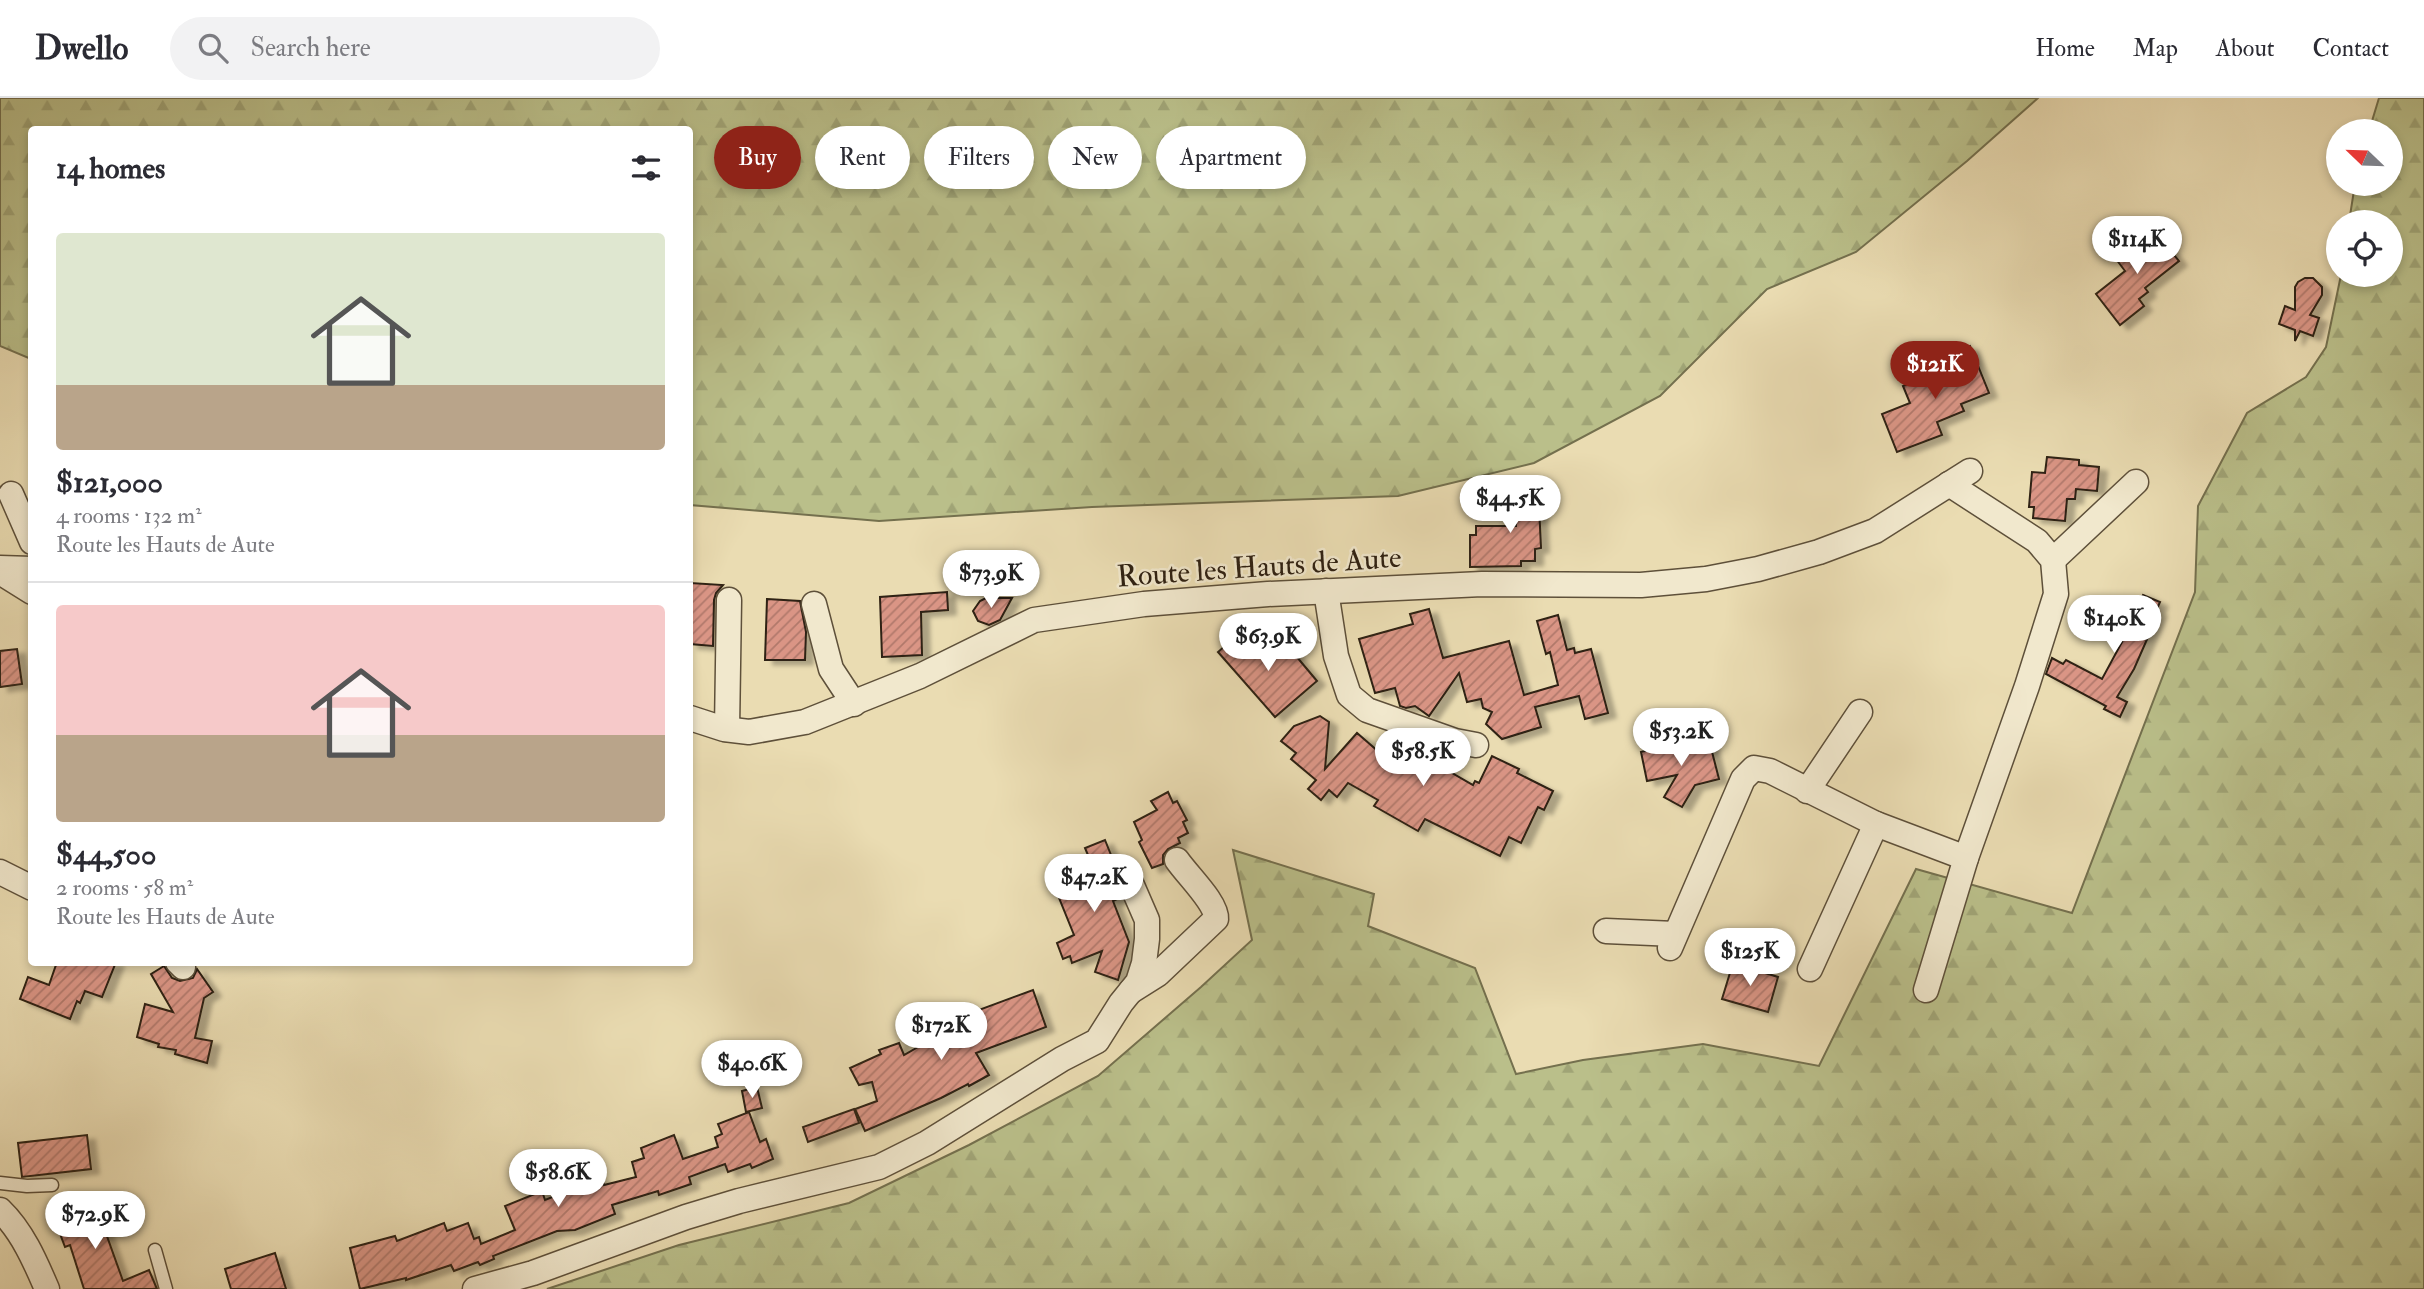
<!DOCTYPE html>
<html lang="en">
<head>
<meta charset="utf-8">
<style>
  body { margin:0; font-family:"IM FELL Double Pica",serif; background:#f2f2f3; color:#2b2b33; height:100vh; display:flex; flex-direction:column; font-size:26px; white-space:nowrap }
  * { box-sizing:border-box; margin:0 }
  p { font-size:23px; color:#7c7c81 }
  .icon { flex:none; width:38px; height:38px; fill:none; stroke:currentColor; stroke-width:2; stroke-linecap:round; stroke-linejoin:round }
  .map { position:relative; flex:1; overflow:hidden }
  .side { position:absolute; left:28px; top:28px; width:665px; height:840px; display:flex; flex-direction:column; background:#fff; border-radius:7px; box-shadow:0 4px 10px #0003 }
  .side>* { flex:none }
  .banner { position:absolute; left:714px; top:28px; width:665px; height:63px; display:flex; gap:14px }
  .needle { width:46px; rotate:293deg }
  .tools { position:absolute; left:2326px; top:21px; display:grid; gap:14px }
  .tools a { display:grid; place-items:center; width:77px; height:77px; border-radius:50%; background:#fff; box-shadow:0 4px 10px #0003; font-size:35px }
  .price { position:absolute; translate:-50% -60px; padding:0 16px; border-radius:24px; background:#fff; color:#222; font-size:23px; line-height:46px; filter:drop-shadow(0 2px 4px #0008) }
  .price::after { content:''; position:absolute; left:50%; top:42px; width:21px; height:16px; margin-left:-10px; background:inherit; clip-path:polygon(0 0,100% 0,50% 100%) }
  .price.active { background:#8f2418; color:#fff }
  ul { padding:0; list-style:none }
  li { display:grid; align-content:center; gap:14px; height:371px; padding:0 28px }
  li+li { border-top:2px solid #e1e1e2 }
  li span { display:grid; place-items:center; height:217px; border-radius:7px; color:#555 }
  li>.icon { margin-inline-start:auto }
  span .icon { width:126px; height:126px; fill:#fffc; stroke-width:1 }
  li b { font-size:30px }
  h2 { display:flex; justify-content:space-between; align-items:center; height:84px; padding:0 28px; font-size:30px }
  .tag { padding:0 24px; border-radius:32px; background:#fff; box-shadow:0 4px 10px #0003; font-size:24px; line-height:63px }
  .tag.active { background:#8f2418; color:#fff }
  header { display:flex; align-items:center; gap:42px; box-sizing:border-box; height:98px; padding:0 35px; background:#fff; border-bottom:2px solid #e1e1e2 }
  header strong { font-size:33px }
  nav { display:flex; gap:38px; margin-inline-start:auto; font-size:24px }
  .search { width:490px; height:63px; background:#f2f2f3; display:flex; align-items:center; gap:18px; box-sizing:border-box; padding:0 24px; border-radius:38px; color:#7c7c81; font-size:26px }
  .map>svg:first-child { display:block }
</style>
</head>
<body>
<header>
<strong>Dwello</strong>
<div class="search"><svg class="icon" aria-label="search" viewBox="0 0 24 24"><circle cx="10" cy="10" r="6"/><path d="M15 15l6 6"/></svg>Search here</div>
<nav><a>Home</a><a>Map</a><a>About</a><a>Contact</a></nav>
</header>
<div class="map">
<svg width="2424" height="1191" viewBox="0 0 2424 1191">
  <defs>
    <pattern id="forest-firs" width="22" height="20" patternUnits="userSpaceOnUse" patternTransform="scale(1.75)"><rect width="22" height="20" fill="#babf8a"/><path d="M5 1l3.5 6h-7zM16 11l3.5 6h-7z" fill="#a0a476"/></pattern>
    <pattern id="building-hatch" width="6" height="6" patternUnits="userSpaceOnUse" patternTransform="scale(1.75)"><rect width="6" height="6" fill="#da9585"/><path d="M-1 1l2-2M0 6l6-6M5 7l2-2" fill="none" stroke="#b1796b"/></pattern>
    <filter id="shadow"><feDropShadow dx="8" dy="4.5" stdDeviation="2" flood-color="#0004"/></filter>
  </defs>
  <rect width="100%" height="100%" fill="#eadcb2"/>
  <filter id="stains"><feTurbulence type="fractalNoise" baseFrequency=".00286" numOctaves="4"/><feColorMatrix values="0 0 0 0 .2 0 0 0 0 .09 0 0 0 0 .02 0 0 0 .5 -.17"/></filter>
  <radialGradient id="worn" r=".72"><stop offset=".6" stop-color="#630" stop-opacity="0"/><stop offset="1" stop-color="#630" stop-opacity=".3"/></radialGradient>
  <g fill="url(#forest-firs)" stroke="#74704e" stroke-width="2">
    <polygon points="0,0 2038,0 1967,63 1856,154 1767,191 1660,298 1534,365 1398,398 1092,409 879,423 690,407 690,32 32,32 31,261 0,248"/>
    <polygon points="2379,0 2424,0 2424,1191 547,1191 679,1147 849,1105 969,1047 1098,978 1201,889 1252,842 1233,752 1374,796 1368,828 1475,870 1516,976 1583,962 1703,946 1819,968 1916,771 2072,815 2195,494 2198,408 2247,315 2306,279 2326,249 2341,177 2390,177 2390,124 2349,124 2355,86 2390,86 2390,33 2369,33"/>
  </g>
  <g fill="url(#building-hatch)" stroke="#2f2112" stroke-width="2" filter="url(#shadow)">
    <polygon points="2152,130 2179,163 2145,190 2148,194 2139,201 2144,208 2120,227 2096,196 2125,173 2116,161"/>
    <polygon points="2305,180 2313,180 2322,189 2322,197 2310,217 2319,220 2313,238 2300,233 2295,243 2295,232 2279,226 2285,208 2295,212 2295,189 2298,184"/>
    <polygon points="1970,248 1989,295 1961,306 1964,313 1937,324 1942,337 1897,354 1882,316 1910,305 1903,288 1955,268 1950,257"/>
    <polygon points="2047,359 2079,362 2079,367 2099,369 2097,393 2076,391 2075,401 2067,401 2065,423 2033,420 2034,409 2029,409 2032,374 2045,375"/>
    <polygon points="1538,387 1541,450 1535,451 1535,463 1521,463 1521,468 1470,469 1470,437 1476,437 1476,428 1516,428 1514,388"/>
    <polygon points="690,485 723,487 716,495 714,502 713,548 690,546"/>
    <polygon points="947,494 948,512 921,514 922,557 882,559 880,499"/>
    <polygon points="2143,497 2160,504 2156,513 2159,514 2134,571 2117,599 2127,604 2120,619 2104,611 2106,608 2046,576 2052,560 2063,566 2066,562 2102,581 2122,544 2109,538 2112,531 2105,528 2115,506 2123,510 2129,499 2140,504"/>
    <polygon points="986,500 1012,500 1000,522 989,527 978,523 973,513 980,503"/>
    <polygon points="767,501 800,503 806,534 805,562 765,562"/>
    <polygon points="1429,511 1443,560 1509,543 1524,597 1558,587 1550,554 1546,556 1537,523 1558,517 1567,552 1574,550 1575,555 1591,551 1608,615 1585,621 1579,598 1535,609 1541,629 1502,641 1486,626 1492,614 1483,610 1481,601 1467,604 1459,575 1429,618 1415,608 1406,610 1400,608 1395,590 1375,595 1359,541 1413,526 1410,516"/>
    <polygon points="1241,534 1248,542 1251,539 1269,561 1286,546 1317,583 1275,619 1218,554"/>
    <polygon points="17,551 22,586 0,589 0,553"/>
    <polygon points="1320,618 1329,624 1325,671 1357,635 1387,661 1391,655 1426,675 1433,664 1473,687 1475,683 1479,685 1492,658 1519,671 1517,675 1553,693 1544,712 1538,709 1521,745 1509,739 1500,758 1425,721 1418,733 1374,708 1378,702 1348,685 1337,699 1329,692 1321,702 1308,691 1316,682 1291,661 1296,655 1281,643 1294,628"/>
    <polygon points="1683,643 1685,652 1710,646 1719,681 1695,687 1682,709 1664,699 1677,677 1647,683 1641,654"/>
    <polygon points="1168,694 1173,705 1177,703 1187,722 1183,724 1188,735 1178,740 1180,745 1168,751 1163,757 1163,766 1152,770 1139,744 1142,742 1134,724 1157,712 1151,703"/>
    <polygon points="1105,742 1115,767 1112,774 1113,781 1121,799 1113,803 1129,844 1118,882 1095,874 1102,853 1072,865 1070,858 1063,861 1057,845 1074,837 1053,785 1093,769 1085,750"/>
    <polygon points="57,864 116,864 102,899 85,893 80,905 77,903 70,921 20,901 28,879 49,887"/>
    <polygon points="1733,865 1778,879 1768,914 1722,901"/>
    <polygon points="164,868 172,880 180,883 193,880 197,871 213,894 204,900 195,940 212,943 207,965 175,956 176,952 158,949 159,946 137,939 145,906 173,914 151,876"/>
    <polygon points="1033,892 1046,929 976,955 989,977 969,988 968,986 941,1000 865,1033 855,1011 877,1003 872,984 859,987 850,970 881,956 879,952 899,945 904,957 937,938 945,952 981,929 976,913"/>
    <polygon points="757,989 762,1010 746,1014 742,993"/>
    <polygon points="854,1011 859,1025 808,1044 803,1029"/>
    <polygon points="749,1014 760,1044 766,1041 773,1061 752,1070 750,1066 728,1074 725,1066 689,1079 691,1086 659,1097 658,1093 612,1107 615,1116 575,1132 557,1133 493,1158 494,1161 480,1167 478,1164 454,1173 451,1167 406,1182 406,1180 360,1191 350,1150 395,1138 397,1143 444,1125 447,1133 468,1125 474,1141 479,1139 481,1146 515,1132 505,1108 542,1093 545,1102 601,1080 604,1087 636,1079 632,1064 644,1060 641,1050 674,1037 683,1061 718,1049 715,1039 722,1036 718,1026"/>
    <polygon points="87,1037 91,1071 22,1079 18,1045"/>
    <polygon points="94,1102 123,1183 149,1172 157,1191 84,1191 70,1147 65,1149 53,1117"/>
    <polygon points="275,1155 286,1191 231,1191 225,1171"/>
  </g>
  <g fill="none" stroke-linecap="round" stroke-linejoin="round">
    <g stroke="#5e503a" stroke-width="15">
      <g id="lane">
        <polyline points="0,1085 27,1088 52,1087"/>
        <polyline points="155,1152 166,1191"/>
      </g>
    </g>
    <g stroke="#5e503a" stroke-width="27">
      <g id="street">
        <polyline points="11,396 32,444"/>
        <polyline points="2053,462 2136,384"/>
        <polyline points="0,470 32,471"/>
        <polyline points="0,474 32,494"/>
        <polyline points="1326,493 1336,558 1349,597 1367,612 1455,643 1476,647"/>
        <polyline points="814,506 831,571 854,606"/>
        <polyline points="690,620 724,631 749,634 805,624 920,578 1034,522 1144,506 1268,496 1482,486 1641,487 1706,481 1758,471 1819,454 1875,433 1970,373"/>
        <polyline points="727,631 729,502"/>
        <polyline points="1807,693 1860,614"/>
        <polyline points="0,774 32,790"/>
        <polyline points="1606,833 1675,836"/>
        <polyline points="1670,850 1743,681 1754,670 1770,673 1876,726 1966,760"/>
        <polyline points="178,864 183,869"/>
        <polyline points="1810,871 1876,726"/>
        <polyline points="1926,892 1966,760 2027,588 2056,496 2053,462 2037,443 1949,386"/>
        <path d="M1131 893 1158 876 1216 821C1217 805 1188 778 1177 762"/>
        <path d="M0 1112C22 1133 35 1163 47 1191"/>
        <polyline points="475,1191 533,1175 686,1119 739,1103 879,1069 927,1045 1062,961 1097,943 1121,905 1138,884 1144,865 1147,841 1147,822 1127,776"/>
      </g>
    </g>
    <use href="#lane" stroke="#f1e8cd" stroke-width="12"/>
    <use href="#street" stroke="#f1e8cd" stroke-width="24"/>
  </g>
  <g text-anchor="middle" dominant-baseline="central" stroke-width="5" stroke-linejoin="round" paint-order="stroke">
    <g font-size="30" fill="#2f2112" stroke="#f1e8cd">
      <text transform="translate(1259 469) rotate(-4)">Route les Hauts de Aute</text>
    </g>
  </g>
  <rect width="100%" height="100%" filter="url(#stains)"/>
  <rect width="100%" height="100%" fill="url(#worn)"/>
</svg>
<div class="tools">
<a><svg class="needle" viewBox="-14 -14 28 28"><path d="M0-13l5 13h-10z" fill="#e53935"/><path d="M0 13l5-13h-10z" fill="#7c7c81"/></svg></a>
<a><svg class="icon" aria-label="locate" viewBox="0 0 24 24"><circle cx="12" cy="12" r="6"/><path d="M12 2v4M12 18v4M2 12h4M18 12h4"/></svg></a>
</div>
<b class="price" style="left:2137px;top:178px">$114K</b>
<b class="price active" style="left:1935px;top:303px">$121K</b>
<b class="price" style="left:1510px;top:437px">$44.5K</b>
<b class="price" style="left:991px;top:512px">$73.9K</b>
<b class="price" style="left:2114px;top:557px">$140K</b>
<b class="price" style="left:1268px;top:575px">$63.9K</b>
<b class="price" style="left:1681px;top:670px">$53.2K</b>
<b class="price" style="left:1423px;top:690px">$58.5K</b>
<b class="price" style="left:1094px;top:816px">$47.2K</b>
<b class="price" style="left:1750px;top:890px">$125K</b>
<b class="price" style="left:941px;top:964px">$172K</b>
<b class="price" style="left:752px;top:1002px">$40.6K</b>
<b class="price" style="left:558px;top:1111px">$58.6K</b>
<b class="price" style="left:95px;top:1153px">$72.9K</b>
<div class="banner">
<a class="tag active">Buy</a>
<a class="tag">Rent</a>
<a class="tag">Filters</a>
<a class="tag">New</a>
<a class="tag">Apartment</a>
</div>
<section class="side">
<h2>14 homes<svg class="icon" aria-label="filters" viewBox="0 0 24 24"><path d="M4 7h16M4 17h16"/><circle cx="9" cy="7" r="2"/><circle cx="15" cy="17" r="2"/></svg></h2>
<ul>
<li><span style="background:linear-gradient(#dfe7d0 70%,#b9a48a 0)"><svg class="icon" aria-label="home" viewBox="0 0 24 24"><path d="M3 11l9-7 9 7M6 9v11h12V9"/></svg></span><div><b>$121,000</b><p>4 rooms · 132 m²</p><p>Route les Hauts de Aute</p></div></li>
<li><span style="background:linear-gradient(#f6c9c9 60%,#b9a48a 0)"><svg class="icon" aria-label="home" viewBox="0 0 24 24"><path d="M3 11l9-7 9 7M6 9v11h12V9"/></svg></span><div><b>$44,500</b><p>2 rooms · 58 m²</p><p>Route les Hauts de Aute</p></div></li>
</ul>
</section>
</div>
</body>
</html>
